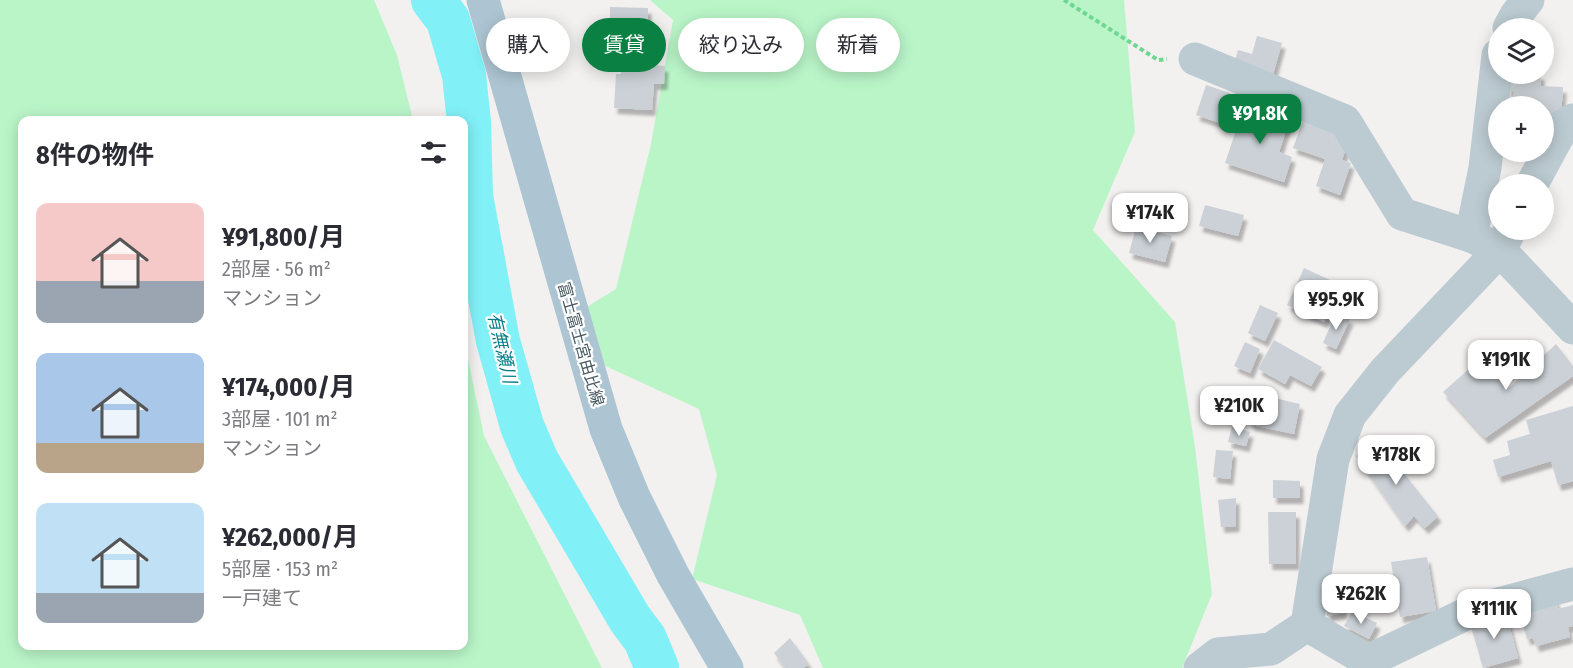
<!DOCTYPE html>
<html lang="ja">
<head>
<meta charset="utf-8">
<style>
  body { margin:0; font-family:"Fira Sans Condensed","Noto Sans JP",sans-serif; background:#f7f7f7; color:#2b2b33; height:100vh; display:flex; flex-direction:column; font-size:22px; white-space:nowrap }
  * { box-sizing:border-box; margin:0 }
  p { font-size:20px; color:#7c7c81 }
  .icon { flex:none; width:33px; height:33px; fill:none; stroke:currentColor; stroke-width:2; stroke-linecap:round; stroke-linejoin:round }
  .map { position:relative; flex:1; overflow:hidden }
  .side { position:absolute; left:18px; top:116px; width:450px; height:534px; display:flex; flex-direction:column; background:#fff; border-radius:12px; box-shadow:0 3px 15px #0003 }
  .side>* { flex:none }
  .hud { position:absolute; left:486px; top:18px; width:570px; height:54px; display:flex; gap:12px }
  .fabs { position:absolute; left:1488px; top:18px; display:grid; gap:12px }
  .fabs a { display:grid; place-items:center; width:66px; height:66px; border-radius:50%; background:#fff; box-shadow:0 3px 15px #0003; font-size:30px }
  .price { position:absolute; translate:-50% -51px; padding:0 14px; border-radius:12px; background:#fff; color:#222; font-size:20px; line-height:39px; filter:drop-shadow(0 2px 3px #0008) }
  .price::after { content:''; position:absolute; left:50%; top:36px; width:18px; height:14px; margin-left:-9px; background:inherit; clip-path:polygon(0 0,100% 0,50% 100%) }
  .price.active { background:#0b8043; color:#fff }
  ul { padding:0; list-style:none }
  li { display:flex; align-items:center; gap:18px; height:150px; padding:0 18px }
  li span { display:grid; place-items:center; flex:none; width:168px; height:120px; border-radius:12px; color:#555 }
  li>.icon { margin-inline-start:auto }
  span .icon { width:72px; height:72px; fill:#fffc; stroke-width:1 }
  li b { font-size:26px }
  h2 { display:flex; justify-content:space-between; align-items:center; height:72px; padding:0 18px; font-size:26px }
  .chip { padding:0 21px; border-radius:27px; background:#fff; box-shadow:0 3px 15px #0003; font-size:21px; line-height:54px }
  .chip.active { background:#0b8043; color:#fff }
  .map>svg:first-child { display:block }
</style>
</head>
<body>
<div class="map">
<svg width="1573" height="668" viewBox="0 0 1573 668">
  <defs>
    <filter id="shadow"><feDropShadow dx="3.5" dy="6" stdDeviation="1.5" flood-color="#0004"/></filter>
  </defs>
  <rect width="100%" height="100%" fill="#f3f0f0"/>
  <g fill="#baf5c8">
    <polygon points="0,0 374,0 397,55 413,120 22,120 22,645 464,645 464,340 484,436 602,668 0,668"/>
    <polygon points="650,0 1124,0 1135,132 1093,230 1175,322 1195,447 1212,594 1182,668 823,668 800,615 692,579 717,475 699,409 601,364 585,308 616,289 651,144 673,20"/>
  </g>
  <g fill="none" stroke-linecap="round" stroke-linejoin="round">
    <polyline stroke="#82f0f7" stroke-width="44" points="433,0 448,20 464,75 469,122 471,196 498,341 522,426 537,461 630,619 645,639 657,668"/>
  </g>
  <g fill="#cbd1d6" filter="url(#shadow)">
    <polygon points="610,7 648,8 647,52 610,50"/>
    <polygon points="1257,36 1282,43 1272,78 1233,67 1238,50 1252,54"/>
    <polygon points="622,63 665,66 664,84 654,84 652,110 614,108 616,74 621,74"/>
    <polygon points="1509,74 1541,74 1541,86 1563,87 1561,117 1553,124 1544,124 1544,106 1513,106 1514,91 1507,91"/>
    <polygon points="1206,85 1230,93 1220,123 1196,115"/>
    <polygon points="1244,106 1289,121 1279,152 1292,157 1284,182 1225,163"/>
    <polygon points="1303,120 1350,137 1342,160 1351,163 1340,195 1316,186 1325,159 1293,148"/>
    <polygon points="1205,205 1244,215 1238,236 1199,226"/>
    <polygon points="1136,227 1172,236 1165,262 1129,253"/>
    <polygon points="1304,268 1341,285 1324,322 1287,305"/>
    <polygon points="1260,305 1278,313 1265,341 1248,333"/>
    <polygon points="1336,312 1350,319 1336,349 1323,343"/>
    <polygon points="1274,340 1322,367 1311,386 1290,375 1285,384 1258,369"/>
    <polygon points="1245,342 1260,349 1250,373 1234,366"/>
    <polygon points="1556,344 1573,366 1573,376 1485,438 1443,392 1480,359 1509,388"/>
    <polygon points="1252,393 1300,404 1294,434 1252,425 1246,417"/>
    <polygon points="1573,406 1573,481 1558,485 1551,461 1498,477 1493,460 1510,455 1507,441 1530,434 1526,420"/>
    <polygon points="1232,427 1250,432 1246,446 1228,442"/>
    <polygon points="1376,439 1438,516 1425,528 1414,516 1405,526 1356,456"/>
    <polygon points="1216,450 1233,451 1230,479 1213,477"/>
    <polygon points="1273,480 1300,481 1300,498 1273,498"/>
    <polygon points="1236,498 1236,526 1221,527 1218,500"/>
    <polygon points="1268,512 1296,512 1296,564 1269,564"/>
    <polygon points="1427,557 1436,611 1400,617 1391,562"/>
    <polygon points="1339,585 1344,613 1327,616 1322,588"/>
    <polygon points="1555,597 1558,609 1573,605 1573,626 1568,627 1570,637 1536,646 1533,638 1527,639 1520,615"/>
    <polygon points="1352,611 1377,623 1369,639 1344,626"/>
    <polygon points="1506,613 1518,658 1483,668 1470,623"/>
    <polygon points="790,638 809,664 803,668 785,668 774,653"/>
  </g>
  <g fill="none" stroke-linecap="round" stroke-linejoin="round">
    <polyline stroke="#6ed793" stroke-width="4" stroke-dasharray="4.5 3" stroke-linecap="butt" points="1064,0 1158,60 1167,59"/>
    <g stroke="#bccbd1" stroke-width="33">
      <polyline points="1509,28 1516,15 1528,0"/>
      <polyline points="1195,59 1345,121 1402,214 1471,236 1500,250 1573,328"/>
      <polyline points="1532,184 1564,125 1573,120"/>
      <polyline points="1471,236 1485,168 1498,55"/>
      <polyline points="1307,625 1368,661 1472,611 1573,584"/>
      <polyline points="1200,668 1218,654 1271,649 1307,625 1333,459 1350,415 1385,371 1500,250 1510,230"/>
    </g>
    <polyline stroke="#adc5d2" stroke-width="33" points="483,0 606,429 634,497 673,575 727,668"/>
  </g>
  <g text-anchor="middle" dominant-baseline="central" stroke-width="4.5" stroke-linejoin="round" paint-order="stroke">
    <g font-size="16" fill="#465860" stroke="#fff">
      <text transform="translate(581 344) rotate(74)">富士富士宮由比線</text>
    </g>
    <g font-size="18" font-style="italic" fill="#057f87" stroke="#fff">
      <text transform="translate(502 348) rotate(77)">有無瀬川</text>
    </g>
  </g>
</svg>
<div class="fabs">
<a><svg class="icon" aria-label="layers" viewBox="0 0 24 24"><path d="M12 4l9 5-9 5-9-5zM3 14l9 5 9-5"/></svg></a>
<a>+</a>
<a>−</a>
</div>
<b class="price active" style="left:1260px;top:145px">¥91.8K</b>
<b class="price" style="left:1150px;top:244px">¥174K</b>
<b class="price" style="left:1336px;top:331px">¥95.9K</b>
<b class="price" style="left:1506px;top:391px">¥191K</b>
<b class="price" style="left:1239px;top:437px">¥210K</b>
<b class="price" style="left:1396px;top:486px">¥178K</b>
<b class="price" style="left:1361px;top:625px">¥262K</b>
<b class="price" style="left:1494px;top:640px">¥111K</b>
<div class="hud">
<a class="chip">購入</a>
<a class="chip active">賃貸</a>
<a class="chip">絞り込み</a>
<a class="chip">新着</a>
</div>
<section class="side">
<h2>8件の物件<svg class="icon" aria-label="filters" viewBox="0 0 24 24"><path d="M4 7h16M4 17h16"/><circle cx="9" cy="7" r="2"/><circle cx="15" cy="17" r="2"/></svg></h2>
<ul>
<li><span style="background:linear-gradient(#f6c9c9 65%,#9aa5b1 0)"><svg class="icon" aria-label="home" viewBox="0 0 24 24"><path d="M3 11l9-7 9 7M6 9v11h12V9"/></svg></span><div><b>¥91,800/月</b><p>2部屋 · 56 m²</p><p>マンション</p></div></li>
<li><span style="background:linear-gradient(#a9c7e8 75%,#b9a48a 0)"><svg class="icon" aria-label="home" viewBox="0 0 24 24"><path d="M3 11l9-7 9 7M6 9v11h12V9"/></svg></span><div><b>¥174,000/月</b><p>3部屋 · 101 m²</p><p>マンション</p></div></li>
<li><span style="background:linear-gradient(#bfe0f5 75%,#9aa5b1 0)"><svg class="icon" aria-label="home" viewBox="0 0 24 24"><path d="M3 11l9-7 9 7M6 9v11h12V9"/></svg></span><div><b>¥262,000/月</b><p>5部屋 · 153 m²</p><p>一戸建て</p></div></li>
</ul>
</section>
</div>
</body>
</html>
